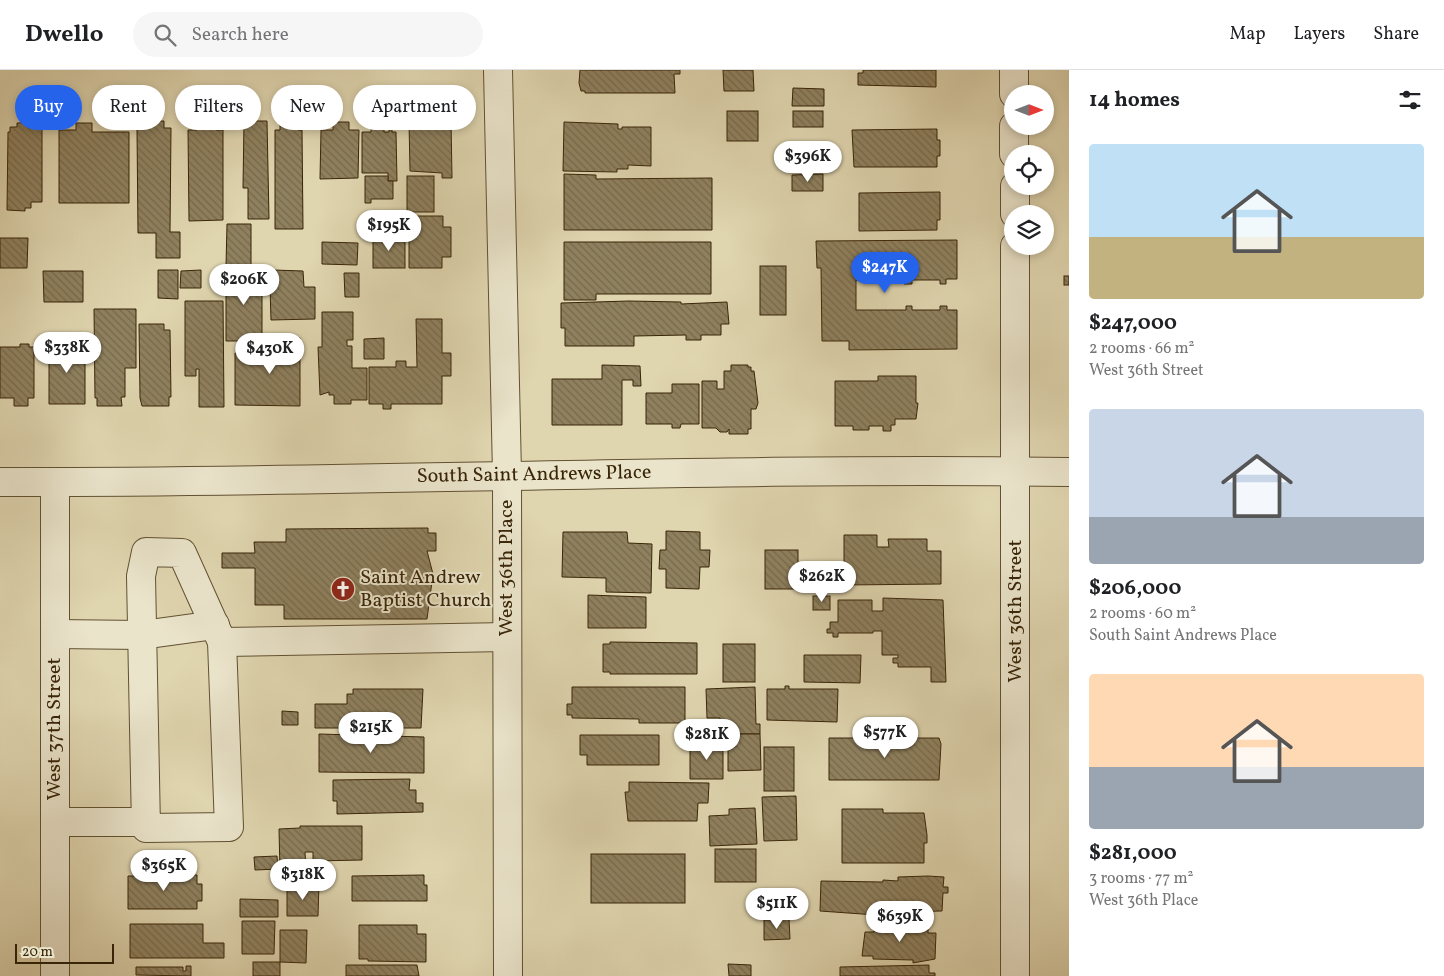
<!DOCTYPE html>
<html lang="en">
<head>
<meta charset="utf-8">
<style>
  body { margin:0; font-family:Vollkorn,serif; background:#f6f6f6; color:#202124; height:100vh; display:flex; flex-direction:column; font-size:19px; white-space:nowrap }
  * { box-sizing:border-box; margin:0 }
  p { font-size:16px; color:#757577 }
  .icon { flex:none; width:28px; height:28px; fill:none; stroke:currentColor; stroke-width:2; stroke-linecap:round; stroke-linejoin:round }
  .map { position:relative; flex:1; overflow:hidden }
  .details { display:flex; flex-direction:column; background:#fff; width:375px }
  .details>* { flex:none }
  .top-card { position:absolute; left:15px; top:15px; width:475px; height:45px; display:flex; gap:10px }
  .needle { width:32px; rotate:90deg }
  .tools { position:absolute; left:1004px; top:15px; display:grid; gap:10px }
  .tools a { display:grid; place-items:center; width:50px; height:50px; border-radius:50%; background:#fff; box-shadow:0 2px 8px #0003; font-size:25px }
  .scale { position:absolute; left:15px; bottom:12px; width:99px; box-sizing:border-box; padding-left:5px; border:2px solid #392508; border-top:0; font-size:14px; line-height:18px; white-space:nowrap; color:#392508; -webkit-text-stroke:4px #eae4cb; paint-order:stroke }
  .price { position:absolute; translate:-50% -42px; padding:0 11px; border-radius:18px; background:#fff; color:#222; font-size:16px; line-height:32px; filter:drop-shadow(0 1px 2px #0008) }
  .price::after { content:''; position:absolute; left:50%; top:30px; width:15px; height:11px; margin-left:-8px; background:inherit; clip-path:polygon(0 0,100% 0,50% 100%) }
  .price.active { background:#2563eb; color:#fff }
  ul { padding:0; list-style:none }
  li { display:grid; align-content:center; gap:10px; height:265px; padding:0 20px }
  li span { display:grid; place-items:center; height:155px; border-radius:5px; color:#555 }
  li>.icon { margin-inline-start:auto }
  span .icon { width:90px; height:90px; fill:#fffc; stroke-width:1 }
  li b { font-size:21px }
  h2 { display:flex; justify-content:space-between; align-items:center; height:60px; padding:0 20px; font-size:21px }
  .tag { padding:0 18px; border-radius:22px; background:#fff; box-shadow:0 2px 8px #0003; font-size:18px; line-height:45px }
  .tag.active { background:#2563eb; color:#fff }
  header { display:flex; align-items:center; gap:30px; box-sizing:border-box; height:70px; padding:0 25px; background:#fff; border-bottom:1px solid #e0e0e0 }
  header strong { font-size:24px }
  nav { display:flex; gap:28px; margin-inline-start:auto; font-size:18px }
  .search { width:350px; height:45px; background:#f6f6f6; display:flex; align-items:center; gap:12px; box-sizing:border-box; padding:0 18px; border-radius:28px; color:#757577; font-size:19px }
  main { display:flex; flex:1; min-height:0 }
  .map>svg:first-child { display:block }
</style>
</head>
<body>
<header>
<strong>Dwello</strong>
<div class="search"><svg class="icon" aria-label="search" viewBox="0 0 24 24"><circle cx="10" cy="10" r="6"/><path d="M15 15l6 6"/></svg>Search here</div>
<nav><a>Map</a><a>Layers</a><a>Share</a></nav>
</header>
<main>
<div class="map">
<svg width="1069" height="906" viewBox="0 0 1069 906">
  <defs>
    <pattern id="building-back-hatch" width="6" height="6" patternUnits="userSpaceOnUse" patternTransform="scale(1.25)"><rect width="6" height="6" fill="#8f815f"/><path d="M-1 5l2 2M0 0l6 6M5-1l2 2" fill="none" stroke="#76694c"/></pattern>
  </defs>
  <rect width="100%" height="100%" fill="#dfd5af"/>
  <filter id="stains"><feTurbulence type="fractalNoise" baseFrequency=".004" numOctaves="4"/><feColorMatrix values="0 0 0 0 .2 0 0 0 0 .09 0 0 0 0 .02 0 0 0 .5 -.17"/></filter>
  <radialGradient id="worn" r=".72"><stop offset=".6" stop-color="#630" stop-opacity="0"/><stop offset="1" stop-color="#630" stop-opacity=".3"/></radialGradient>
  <g fill="url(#building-back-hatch)" stroke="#392508">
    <polygon points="580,0 680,0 680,4 674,4 675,23 585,23 585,21 581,21 579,13"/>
    <polygon points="723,0 753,0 754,21 724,21"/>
    <polygon points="863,0 936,0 936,17 858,15 858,3 863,3"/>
    <polygon points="793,18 824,19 824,36 792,36"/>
    <rect x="727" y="41" width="31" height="30"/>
    <rect x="793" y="41" width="30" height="16"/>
    <polygon points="414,48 424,48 424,51 427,51 426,49 451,51 452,108 442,108 442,103 410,101 409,52 414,52"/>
    <polygon points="280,50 298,50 298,60 302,60 303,159 275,159 275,60 280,60"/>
    <polygon points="144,51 164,51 164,58 171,58 170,162 180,162 180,188 156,188 156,163 138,163 137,60 144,58"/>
    <polygon points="197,51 216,51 216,60 223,60 223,150 189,151 188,60 197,60"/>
    <polygon points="244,51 267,51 269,149 248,149 248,118 243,118"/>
    <polygon points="42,52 42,132 31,132 31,138 25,138 25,141 7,140 8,62 10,62 10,57 17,57 17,53"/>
    <polygon points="333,52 349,52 349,60 359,60 358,108 320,109 321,60 333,60"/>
    <polygon points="384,52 384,62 389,62 389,58 392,58 392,62 396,62 397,111 388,111 388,103 362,103 362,62 371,62 371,53"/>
    <polygon points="564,52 618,54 618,59 622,59 622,57 651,57 651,96 628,95 628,99 617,99 617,102 563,101"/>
    <polygon points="76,53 92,53 92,62 129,62 129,133 59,133 59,60 76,60"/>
    <polygon points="937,59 937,70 940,70 940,86 937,86 937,97 854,97 852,60"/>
    <polygon points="564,104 596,105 596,109 712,108 712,160 564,160"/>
    <polygon points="823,104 823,121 792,121 792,105"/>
    <polygon points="365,106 388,106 388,111 393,111 393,129 371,129 371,133 365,133"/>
    <rect x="407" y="106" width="27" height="36"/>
    <polygon points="940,122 940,150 937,150 937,160 859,161 859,123"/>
    <polygon points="409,146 443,146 443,157 451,157 451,187 442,187 442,198 409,198"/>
    <polygon points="227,154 251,154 251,198 226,197"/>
    <rect x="373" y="166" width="32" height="32"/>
    <polygon points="0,168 28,168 27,198 0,198"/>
    <polygon points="957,170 957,209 946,209 946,214 940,214 940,210 912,210 912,214 904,214 904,209 856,210 856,240 906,240 906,236 912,236 912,240 940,240 940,236 947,236 947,240 957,240 957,279 849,280 849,271 822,271 821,198 817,198 816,171"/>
    <polygon points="322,172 358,173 357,195 322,194"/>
    <polygon points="564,172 711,172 711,224 596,224 596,230 564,230"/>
    <rect x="760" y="196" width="26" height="49"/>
    <polygon points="158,200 178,200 178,229 158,228"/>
    <polygon points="201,200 201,218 180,218 181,201"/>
    <polygon points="262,200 262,266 248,268 248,271 226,271 226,212 234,212 234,201"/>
    <polygon points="273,200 303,201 304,217 315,217 315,249 271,250 270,217 273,217"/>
    <polygon points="43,201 83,201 83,232 44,232"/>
    <polygon points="344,203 359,203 359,227 345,227"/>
    <rect x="1064" y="206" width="5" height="9"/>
    <polygon points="185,231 223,231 224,337 199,337 199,299 196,299 196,306 185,306"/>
    <polygon points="629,231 681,232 681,234 727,232 729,254 721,254 721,265 701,265 701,270 686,270 686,265 634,266 634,276 565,276 565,258 561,258 561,233"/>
    <polygon points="94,239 136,239 136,298 125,298 125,327 121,327 122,336 97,336 97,328 95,328"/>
    <polygon points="322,242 353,242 353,270 347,270 347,276 352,276 352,298 367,298 367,330 351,330 351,334 334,334 334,325 329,325 329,322 320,325 318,277 322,277"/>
    <polygon points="416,249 442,249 442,283 451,283 451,306 442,306 442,334 391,334 391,339 383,339 383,334 369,334 369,297 396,297 396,291 406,291 406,297 417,297"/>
    <polygon points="139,254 164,254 164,260 170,260 171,327 169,327 169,336 142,336 140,328"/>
    <polygon points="274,268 300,268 300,336 235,335 235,283 269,283 269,280 262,280 262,270 274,270"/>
    <polygon points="384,268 384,289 364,289 364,269"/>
    <polygon points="74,269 83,269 85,276 85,334 49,334 49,276 74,276"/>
    <polygon points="20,274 29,274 29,277 34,277 34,328 28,328 28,336 14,336 14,328 0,328 0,277 20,277"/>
    <polygon points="602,295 640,296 641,316 633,316 633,310 622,310 622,355 552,355 552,309 602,309"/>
    <polygon points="731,295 748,295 748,297 751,297 751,301 754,301 758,333 756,339 751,339 751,359 748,359 748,364 729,364 729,359 727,362 720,362 716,358 702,358 702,311 717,311 717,319 724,319 724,301 731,301"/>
    <polygon points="878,306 916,306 916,333 918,333 916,349 895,349 895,355 891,355 891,361 883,361 883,356 869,356 869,360 853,360 853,356 835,356 835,311 878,311"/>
    <polygon points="672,314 699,314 699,354 681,354 680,358 672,358 672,354 646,354 646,323 672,323"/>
    <polygon points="428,458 428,463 436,463 436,481 427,481 433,504 427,549 284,549 284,535 255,535 255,498 222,498 222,483 255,483 254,472 286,472 286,459"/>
    <polygon points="666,461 700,462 700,480 710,480 709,497 700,497 699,519 666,518 666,499 659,499 660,480 666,480"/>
    <polygon points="563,462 627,462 628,473 652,474 651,523 606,522 606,508 562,507"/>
    <polygon points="844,465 877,465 877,477 889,477 888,469 927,469 927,481 941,481 941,514 844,515"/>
    <rect x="765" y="480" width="33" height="39"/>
    <polygon points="588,525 646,527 646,558 588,558"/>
    <rect x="813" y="526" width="17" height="14"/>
    <polygon points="883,528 943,530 946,612 931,612 931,597 898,597 898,593 893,593 893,588 898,588 898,585 882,585 882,561 873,561 873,563 838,563 838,567 833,567 833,563 827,563 827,559 830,559 830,552 838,552 838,530 872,530 872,541 883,541"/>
    <polygon points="610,572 697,573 697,604 610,604 610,602 603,602 603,574 610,574"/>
    <rect x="723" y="574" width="32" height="38"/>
    <polygon points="804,585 861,585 860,613 804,612"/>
    <polygon points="785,616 789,616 789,619 838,619 837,652 767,650 767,619 785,619"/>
    <polygon points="572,617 685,617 685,653 639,653 639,649 572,648 572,645 567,645 567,634 572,634"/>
    <polygon points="755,617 756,654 760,654 760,664 734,664 734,657 726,657 726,652 720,652 720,648 707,648 706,619"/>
    <polygon points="353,619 423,619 421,658 315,658 315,634 347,634 347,624 353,624"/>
    <polygon points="282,641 298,642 298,655 282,655"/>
    <polygon points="319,664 424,667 424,703 319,702"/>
    <polygon points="734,664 760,664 761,700 728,701 728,677 735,677"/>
    <polygon points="580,665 659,665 659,695 587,695 587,685 580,685"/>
    <polygon points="829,668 939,668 941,674 939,710 829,710"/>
    <polygon points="723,672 723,709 690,709 690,673"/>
    <rect x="764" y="677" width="30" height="44"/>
    <polygon points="410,709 409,720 416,720 416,733 423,733 423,742 337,744 337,731 333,731 333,710"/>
    <polygon points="629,712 709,713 708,733 698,733 697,751 628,751 625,722 629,722"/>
    <polygon points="796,726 797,770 764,771 762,727"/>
    <polygon points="755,738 757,774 710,776 709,746 729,745 729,739"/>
    <polygon points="842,739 883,739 883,743 924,743 927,765 927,773 924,773 924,793 842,793"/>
    <polygon points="300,756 362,756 362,790 313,791 313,782 305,782 306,800 280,801 279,759 300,758"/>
    <rect x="715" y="779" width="41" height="33"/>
    <rect x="591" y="784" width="94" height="49"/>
    <polygon points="277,786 278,799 255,800 254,787"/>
    <polygon points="153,803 157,803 157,805 197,805 197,814 202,814 202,831 197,831 197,839 128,839 128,806 153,806"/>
    <polygon points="424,805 424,815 427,815 427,831 352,831 352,806"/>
    <polygon points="928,806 944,807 943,817 948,817 948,823 943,823 942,841 890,842 890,846 820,841 821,811 883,812 883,810 898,811 898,807"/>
    <polygon points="314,813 319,813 318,846 287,846 287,816 314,816"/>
    <polygon points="240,829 278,830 278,847 240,847"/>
    <polygon points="789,849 790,869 764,870 764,850"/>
    <polygon points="242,851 275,851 274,884 242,884"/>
    <polygon points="130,854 203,854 203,873 224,873 224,888 130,888"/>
    <polygon points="359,855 417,855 417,864 426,864 426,892 368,891 368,889 359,889"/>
    <polygon points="874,855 928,856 928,863 936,863 935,889 913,893 913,890 873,889 873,886 862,886 865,862 874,862"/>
    <polygon points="280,860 307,860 306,893 280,892"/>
    <rect x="253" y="892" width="27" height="14"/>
    <polygon points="728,894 751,895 751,906 729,906"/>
    <polygon points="346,895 417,895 419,906 346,906"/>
    <polygon points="929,895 929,903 935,903 935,906 840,906 840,897"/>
    <polygon points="186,896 191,896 191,906 136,905 136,897 183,897 183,901 186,901"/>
  </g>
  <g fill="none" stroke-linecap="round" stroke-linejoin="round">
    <g stroke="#625132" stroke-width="30">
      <g id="minor">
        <polyline points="498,0 507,404 508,906"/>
        <polyline points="1014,0 1014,24"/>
        <polyline points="1014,56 1014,84"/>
        <polyline points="1015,116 1015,144"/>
        <path d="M0 412C356 413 713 397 1069 402"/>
        <polyline points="55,412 55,906"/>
        <polygon points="146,482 182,483 222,572 229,757 146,758 141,506"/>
        <polyline points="55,564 142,565 215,555"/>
        <polyline points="222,572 507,567"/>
        <polyline points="55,752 146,752"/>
        <polyline points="1015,906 1015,176"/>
      </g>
    </g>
    <use href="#minor" stroke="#eae4cb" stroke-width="28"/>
  </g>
  <defs>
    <g id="church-disc" transform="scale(1.25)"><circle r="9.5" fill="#8f2418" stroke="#eae4cb"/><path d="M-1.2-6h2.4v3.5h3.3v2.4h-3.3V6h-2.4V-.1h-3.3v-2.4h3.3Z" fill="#fff"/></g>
  </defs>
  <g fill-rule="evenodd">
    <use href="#church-disc" x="343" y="519"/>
  </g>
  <g text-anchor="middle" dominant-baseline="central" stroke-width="4" stroke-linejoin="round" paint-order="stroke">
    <g font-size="20" fill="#392508" stroke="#eae4cb">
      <text transform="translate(534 405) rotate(-1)">South Saint Andrews Place</text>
      <text transform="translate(507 498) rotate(-90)">West 36th Place</text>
      <text transform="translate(1016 541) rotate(-90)">West 36th Street</text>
      <text transform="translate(55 659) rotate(-90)">West 37th Street</text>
    </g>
    <g font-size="20" fill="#392508" stroke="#eae4cb" text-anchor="start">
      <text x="360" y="508">Saint Andrew<tspan x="360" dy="23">Baptist Church</tspan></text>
    </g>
  </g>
  <rect width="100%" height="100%" filter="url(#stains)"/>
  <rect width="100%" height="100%" fill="url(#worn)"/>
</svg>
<div class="tools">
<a><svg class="needle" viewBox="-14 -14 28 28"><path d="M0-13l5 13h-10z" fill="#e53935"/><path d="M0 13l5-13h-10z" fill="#757577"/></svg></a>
<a><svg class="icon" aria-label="locate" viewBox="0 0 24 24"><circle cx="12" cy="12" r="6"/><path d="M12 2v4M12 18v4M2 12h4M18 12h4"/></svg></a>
<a><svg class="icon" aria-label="layers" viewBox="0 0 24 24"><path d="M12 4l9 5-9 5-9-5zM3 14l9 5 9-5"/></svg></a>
</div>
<div class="scale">20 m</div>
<b class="price" style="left:808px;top:113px">$396K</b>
<b class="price" style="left:389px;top:182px">$195K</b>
<b class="price active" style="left:885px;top:224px">$247K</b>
<b class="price" style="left:244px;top:236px">$206K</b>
<b class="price" style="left:67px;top:304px">$338K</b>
<b class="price" style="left:270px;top:305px">$430K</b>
<b class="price" style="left:822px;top:533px">$262K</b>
<b class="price" style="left:371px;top:684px">$215K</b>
<b class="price" style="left:885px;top:689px">$577K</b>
<b class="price" style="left:707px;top:691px">$281K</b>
<b class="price" style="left:164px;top:822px">$365K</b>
<b class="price" style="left:303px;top:831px">$318K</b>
<b class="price" style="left:777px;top:860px">$511K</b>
<b class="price" style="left:900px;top:873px">$639K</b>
<div class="top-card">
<a class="tag active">Buy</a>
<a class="tag">Rent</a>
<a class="tag">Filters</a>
<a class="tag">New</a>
<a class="tag">Apartment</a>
</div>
</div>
<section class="details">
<h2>14 homes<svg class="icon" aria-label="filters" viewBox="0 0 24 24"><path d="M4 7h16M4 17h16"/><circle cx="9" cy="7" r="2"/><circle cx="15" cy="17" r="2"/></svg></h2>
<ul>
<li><span style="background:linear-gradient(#bfe0f5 60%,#c2b280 0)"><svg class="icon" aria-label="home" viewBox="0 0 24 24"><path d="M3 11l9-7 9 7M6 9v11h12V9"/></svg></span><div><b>$247,000</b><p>2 rooms · 66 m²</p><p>West 36th Street</p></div></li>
<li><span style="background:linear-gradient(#c9d6e8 70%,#9aa5b1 0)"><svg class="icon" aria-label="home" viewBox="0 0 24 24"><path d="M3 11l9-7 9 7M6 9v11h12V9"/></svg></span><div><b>$206,000</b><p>2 rooms · 60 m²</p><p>South Saint Andrews Place</p></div></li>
<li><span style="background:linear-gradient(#ffd9b3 60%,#9aa5b1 0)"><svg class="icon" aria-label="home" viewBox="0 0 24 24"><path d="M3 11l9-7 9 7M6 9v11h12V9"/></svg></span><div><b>$281,000</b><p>3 rooms · 77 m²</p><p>West 36th Place</p></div></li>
</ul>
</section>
</main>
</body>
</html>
